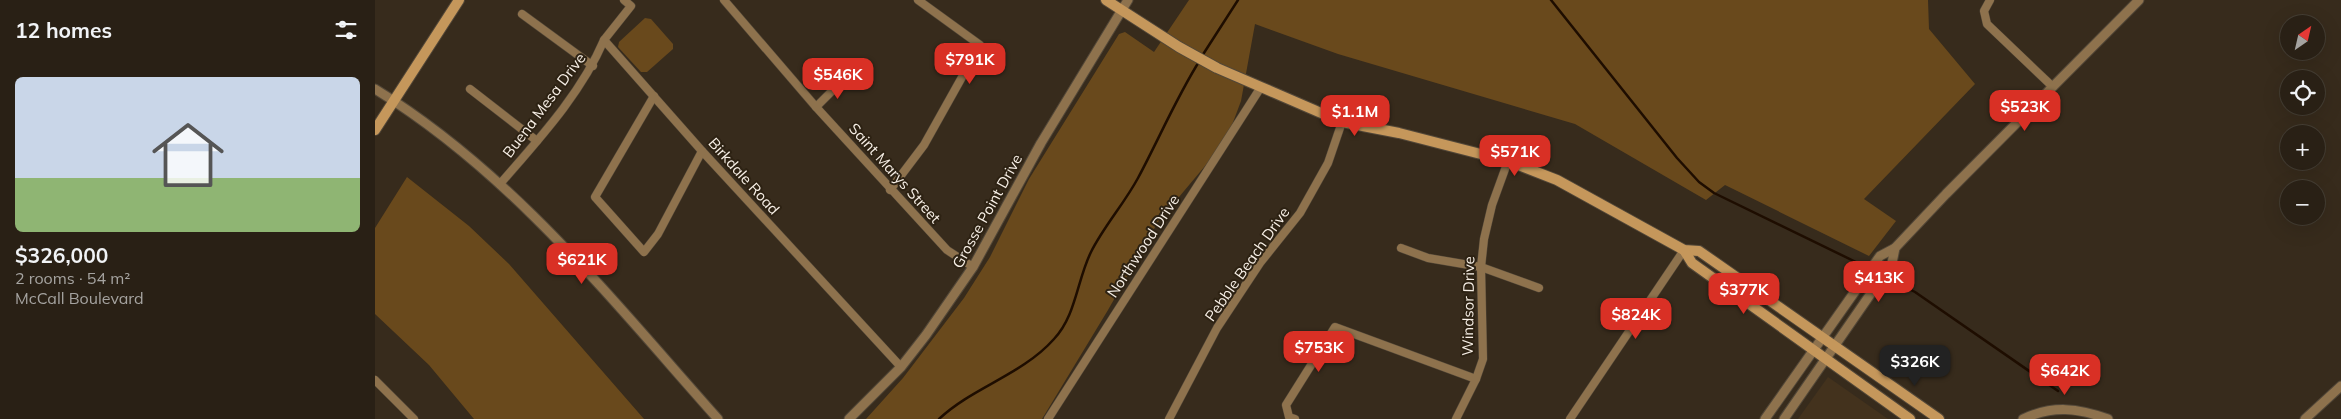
<!DOCTYPE html>
<html lang="en">
<head>
<meta charset="utf-8">
<style>
  body { margin:0; font-family:Mulish,sans-serif; background:#352d22; color:#f1f3f6; height:100vh; display:flex; flex-direction:column; font-size:19px; white-space:nowrap }
  * { box-sizing:border-box; margin:0 }
  p { font-size:16px; color:#a5a3a0 }
  .icon { flex:none; width:28px; height:28px; fill:none; stroke:currentColor; stroke-width:2; stroke-linecap:round; stroke-linejoin:round }
  .map { position:relative; flex:1; overflow:hidden }
  .panel { display:flex; flex-direction:column; background:#292015; width:375px }
  .panel>* { flex:none }
  .needle { width:32px; rotate:34deg }
  .fabs { position:absolute; left:1905px; top:15px; display:grid; gap:10px }
  .fabs a { display:grid; place-items:center; width:45px; height:45px; border-radius:50%; background:#292015; box-shadow:0 5px 20px #0002,0 0 0 1px #453e34; font-size:25px }
  .price { position:absolute; translate:-50% -42px; padding:0 11px; border-radius:10px; background:#d93025; color:#fff; font-size:16px; line-height:32px; filter:drop-shadow(0 1px 2px #0008) }
  .price::after { content:''; position:absolute; left:50%; top:30px; width:15px; height:11px; margin-left:-8px; background:inherit; clip-path:polygon(0 0,100% 0,50% 100%) }
  .price.active { background:#222; color:#fff }
  ul { padding:0; list-style:none }
  li { display:grid; align-content:center; gap:10px; height:265px; padding:0 15px }
  li+li { border-top:1px solid #453e34 }
  li span { display:grid; place-items:center; height:155px; border-radius:8px; color:#555 }
  li>.icon { margin-inline-start:auto }
  span .icon { width:90px; height:90px; fill:#fffc; stroke-width:1 }
  li b { font-size:21px }
  h2 { display:flex; justify-content:space-between; align-items:center; height:60px; padding:0 15px; font-size:21px }
  main { display:flex; flex:1; min-height:0 }
  .map>svg:first-child { display:block }
</style>
</head>
<body>
<main>
<section class="panel">
<h2>12 homes<svg class="icon" aria-label="filters" viewBox="0 0 24 24"><path d="M4 7h16M4 17h16"/><circle cx="9" cy="7" r="2"/><circle cx="15" cy="17" r="2"/></svg></h2>
<ul>
<li><span style="background:linear-gradient(#c9d6e8 65%,#8fb573 0)"><svg class="icon" aria-label="home" viewBox="0 0 24 24"><path d="M3 11l9-7 9 7M6 9v11h12V9"/></svg></span><div><b>$326,000</b><p>2 rooms · 54 m²</p><p>McCall Boulevard</p></div></li>
</ul>
</section>
<div class="map">
<svg width="1966" height="419" viewBox="0 0 1966 419">
  <rect width="100%" height="100%" fill="#372b1c"/>
  <polygon fill="#43321d" points="1453,377 1513,419 1423,419"/>
  <g fill="#69491c">
    <polygon points="814,0 1553,0 1554,29 1600,84 1489,199 1521,221 1494,256 1350,185 1331,200 1200,124 963,54 880,24 866,101 851,141 783,222 733,310 667,419 491,419 528,378 589,298 615,257 654,179 744,34 750,32 779,52"/>
    <polygon points="270,18 276,19 298,44 298,49 272,72 266,72 243,47 244,42"/>
    <polygon points="32,177 94,226 134,264 269,419 99,419 54,365 0,314 0,228"/>
  </g>
  <g fill="none" stroke-linecap="round" stroke-linejoin="round">
    <g stroke="#1e0d00" stroke-width="2.5">
      <polyline points="1176,0 1302,158 1324,182 1339,193 1487,265"/>
      <polyline points="827,56 863,0"/>
      <polyline points="1516,280 1540,292 1683,391"/>
      <path d="M564 419C598 387 647 375 679 339 701 316 702 280 716 252 729 226 749 204 763 178 784 139 801 98 825 60"/>
    </g>
    <g stroke="#524738" stroke-width="9">
      <g id="minor">
        <polyline points="249,0 256,6 229,40 327,151 526,367"/>
        <polyline points="349,0 441,107 572,250 598,267"/>
        <polyline points="1615,0 1609,11 1612,24 1678,87"/>
        <polyline points="147,14 218,66"/>
        <polyline points="95,89 162,141"/>
        <polyline points="279,96 220,197 269,252 283,234 327,151"/>
        <polyline points="441,107 470,78"/>
        <path d="M125 184C163 140 206 94 229 40"/>
        <polyline points="515,190 549,145 605,45 543,0"/>
        <polyline points="1026,248 1053,258 1106,267 1164,288"/>
        <polyline points="0,380 39,419"/>
        <polyline points="673,419 886,87"/>
        <polyline points="794,419 842,328 885,263 925,213 953,163 967,122"/>
        <polyline points="920,419 914,417 911,405 960,327 1101,379"/>
        <polyline points="1081,419 1101,379 1108,359 1106,267 1109,239 1117,205 1133,161"/>
        <polyline points="1195,419 1309,250"/>
      </g>
    </g>
    <g stroke="#524738" stroke-width="11">
      <g id="tertiary">
        <path d="M0 89C137 173 237 300 343 419"/>
        <polyline points="474,419 526,367 551,335 598,267 666,143 753,0"/>
        <polyline points="1390,419 1505,256 1520,248 1571,194 1764,0"/>
        <polyline points="1409,419 1517,263 1520,248"/>
        <path d="M1648 419C1678 405 1703 408 1733 419"/>
        <polyline points="1930,419 1966,386"/>
      </g>
    </g>
    <g stroke="#524738" stroke-width="12">
      <g id="secondary">
        <polyline points="731,0 804,47 842,68 886,87 967,122 1024,133 1133,161 1182,180 1309,250 1324,251 1564,419"/>
        <polyline points="0,130 84,0"/>
        <polyline points="1309,250 1317,263 1535,419"/>
      </g>
    </g>
    <use href="#minor" stroke="#8e724d" stroke-width="8"/>
    <use href="#tertiary" stroke="#8e724d" stroke-width="9"/>
    <use href="#secondary" stroke="#c5975b" stroke-width="10"/>
  </g>
  <g text-anchor="middle" dominant-baseline="central" stroke-width="4" stroke-linejoin="round" paint-order="stroke">
    <g font-size="15" fill="#f8f0e7" stroke="#2d2213">
      <text transform="translate(169 105) rotate(-53)">Buena Mesa Drive</text>
      <text transform="translate(520 173) rotate(48)">Saint Marys Street</text>
      <text transform="translate(369 176) rotate(48)">Birkdale Road</text>
      <text transform="translate(612 211) rotate(-61)">Grosse Point Drive</text>
      <text transform="translate(768 246) rotate(-57)">Northwood Drive</text>
      <text transform="translate(872 264) rotate(-55)">Pebble Beach Drive</text>
      <text transform="translate(1093 306) rotate(-89)">Windsor Drive</text>
    </g>
  </g>
</svg>
<div class="fabs">
<a><svg class="needle" viewBox="-14 -14 28 28"><path d="M0-13l5 13h-10z" fill="#e53935"/><path d="M0 13l5-13h-10z" fill="#a5a3a0"/></svg></a>
<a><svg class="icon" aria-label="locate" viewBox="0 0 24 24"><circle cx="12" cy="12" r="6"/><path d="M12 2v4M12 18v4M2 12h4M18 12h4"/></svg></a>
<a>+</a>
<a>−</a>
</div>
<b class="price" style="left:595px;top:85px">$791K</b>
<b class="price" style="left:463px;top:100px">$546K</b>
<b class="price" style="left:1650px;top:132px">$523K</b>
<b class="price" style="left:980px;top:137px">$1.1M</b>
<b class="price" style="left:1140px;top:177px">$571K</b>
<b class="price" style="left:207px;top:285px">$621K</b>
<b class="price" style="left:1504px;top:303px">$413K</b>
<b class="price" style="left:1369px;top:315px">$377K</b>
<b class="price" style="left:1261px;top:340px">$824K</b>
<b class="price" style="left:944px;top:373px">$753K</b>
<b class="price active" style="left:1540px;top:387px">$326K</b>
<b class="price" style="left:1690px;top:396px">$642K</b>
</div>
</main>
</body>
</html>
